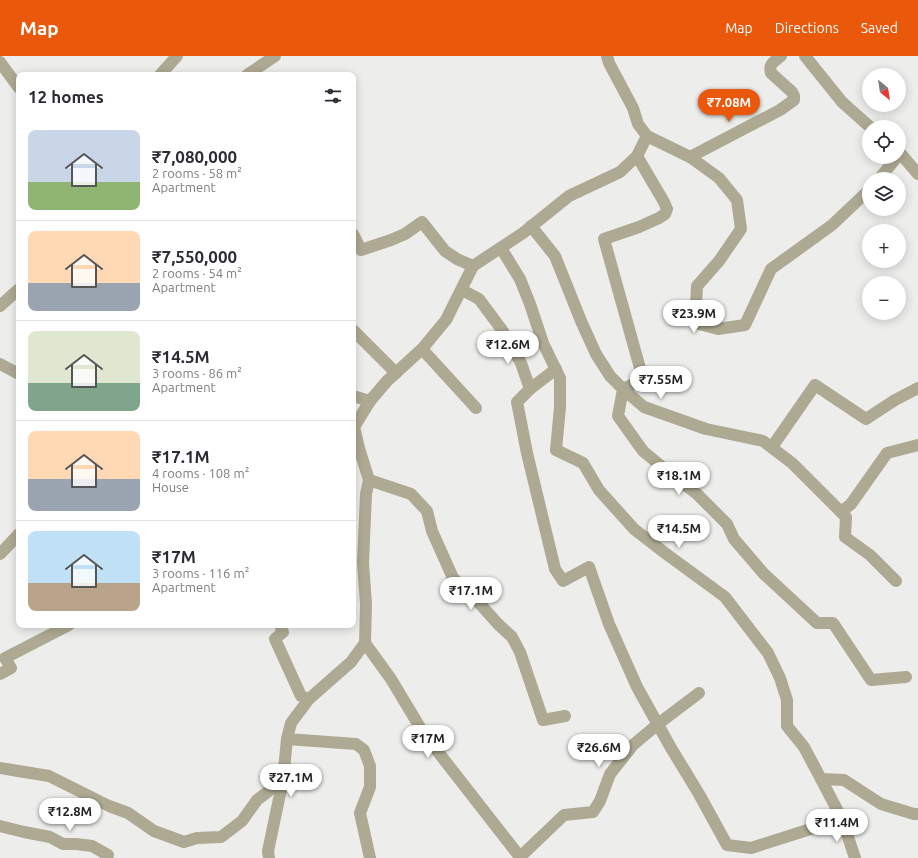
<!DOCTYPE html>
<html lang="en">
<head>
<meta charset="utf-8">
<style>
  body { margin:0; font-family:Ubuntu,sans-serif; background:#f2f2f3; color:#2b2b33; height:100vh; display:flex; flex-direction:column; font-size:15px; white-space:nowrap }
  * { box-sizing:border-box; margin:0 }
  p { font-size:13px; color:#7c7c81 }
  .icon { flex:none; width:22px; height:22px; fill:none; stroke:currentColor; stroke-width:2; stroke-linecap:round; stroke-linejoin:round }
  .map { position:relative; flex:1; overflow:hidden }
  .panel { position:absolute; left:16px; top:16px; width:340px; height:556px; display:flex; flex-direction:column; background:#fff; border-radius:8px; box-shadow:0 2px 10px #0003 }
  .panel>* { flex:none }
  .needle { width:26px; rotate:150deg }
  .buttons { position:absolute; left:862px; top:12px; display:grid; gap:8px }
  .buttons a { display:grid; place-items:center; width:44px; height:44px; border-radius:50%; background:#fff; box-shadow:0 2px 10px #0003; font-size:20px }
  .price { position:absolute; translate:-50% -34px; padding:0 9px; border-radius:14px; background:#fff; color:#222; font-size:13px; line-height:26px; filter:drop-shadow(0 1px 2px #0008) }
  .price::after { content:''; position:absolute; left:50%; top:24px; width:12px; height:9px; margin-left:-6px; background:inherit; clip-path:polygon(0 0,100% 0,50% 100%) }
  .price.current { background:#ea580c; color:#fff }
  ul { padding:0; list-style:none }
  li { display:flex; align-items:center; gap:12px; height:100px; padding:0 12px }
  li+li { border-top:1px solid #e1e1e2 }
  li span { display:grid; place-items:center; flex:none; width:112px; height:80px; border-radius:8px; color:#555 }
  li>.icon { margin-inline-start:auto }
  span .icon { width:48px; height:48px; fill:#fffc; stroke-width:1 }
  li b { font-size:17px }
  h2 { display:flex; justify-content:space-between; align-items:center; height:48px; padding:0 12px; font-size:17px }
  header { display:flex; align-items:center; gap:24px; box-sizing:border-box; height:56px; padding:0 20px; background:#ea580c; color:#fff }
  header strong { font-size:19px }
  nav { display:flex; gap:22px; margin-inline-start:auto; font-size:14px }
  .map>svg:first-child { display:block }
</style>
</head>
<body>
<header>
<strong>Map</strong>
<nav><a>Map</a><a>Directions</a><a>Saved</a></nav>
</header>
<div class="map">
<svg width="918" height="802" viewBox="0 0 918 802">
  <rect width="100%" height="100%" fill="#edeeeb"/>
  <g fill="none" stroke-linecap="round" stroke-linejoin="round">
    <g stroke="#aea992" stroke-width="12">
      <polyline points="805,0 842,46 870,71"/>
      <polyline points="0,6 19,32"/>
      <polyline points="160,19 177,0"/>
      <polyline points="247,19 275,0"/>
      <polyline points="647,80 690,101 719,122 737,144 741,173 719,205 697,230 696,249 699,268 718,273 745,269 771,213 832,169 869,134"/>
      <polyline points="899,98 900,97 918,118"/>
      <polyline points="637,100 664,146 667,153 665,158 659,162 639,171 604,183 643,323 623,333 644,351 706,373 763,385 792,407 846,461 845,481 870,499 896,525"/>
      <path d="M690 101 780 54 794 44V40L792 36 771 17C768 8 775 5 781 0"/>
      <polyline points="879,123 897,101"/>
      <polyline points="531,170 555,200 581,265 596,298 610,320 623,333 618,360 643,395 673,420 697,438 727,468 734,483 764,518 817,567 833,567 871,624 906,621"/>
      <polyline points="353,178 361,194 391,184 405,178 422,166 445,195 457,203 473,210"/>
      <polyline points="501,192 520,223 530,248 543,287 560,322 560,351 556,394 583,407 599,434 634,473 665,497 725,541 768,597 780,622 787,644 787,670 804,691 821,723 844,724 881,748 914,758 918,758"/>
      <polyline points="462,234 479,243 502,274 521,307 530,333 556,313"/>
      <polyline points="0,250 11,240 19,233"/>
      <polyline points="353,274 396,317"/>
      <polyline points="422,293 476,352"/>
      <polyline points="0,308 19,318"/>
      <polyline points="530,333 517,346 527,397 555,513 563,525 589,511 609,568 637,631 671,692 699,738 727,789 751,792 842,763 821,723"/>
      <polyline points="353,340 370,345"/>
      <polyline points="772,391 815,329 866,363 895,344 918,332"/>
      <polyline points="369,424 411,438 427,455 432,475 453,522 471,538 498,568 512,581 520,596 543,664 565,660"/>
      <polyline points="841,456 851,448 887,397 918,389"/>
      <polyline points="0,498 19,478"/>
      <polyline points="280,569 283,576 275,583 301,640 309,643"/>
      <polyline points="365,587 391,623 424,678 520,801 520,802"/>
      <polyline points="0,618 11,612 5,602 69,569"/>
      <polyline points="0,712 12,714 49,720 109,750 128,757 154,775 184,786 197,782 221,781 242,765 257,744 283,724"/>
      <polyline points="842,763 855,802"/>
      <polyline points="0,770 24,776 50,781 63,788 76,788 92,790 108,799 106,802"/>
      <polyline points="520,801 564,759 593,756 600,745 610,718 633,689 658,668 699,637"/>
      <polyline points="269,802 268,795 283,724 287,683"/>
      <polyline points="370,802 360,757 370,731 370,710 364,694 356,688 287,683 291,667 309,643 351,606 365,587 366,548 363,507 366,438 369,424 359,392 354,371 370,345 387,325 422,293 446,264 473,210 523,177 569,140 620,116 637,100 647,80 638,68 633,52 609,7 607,0"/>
    </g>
  </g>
</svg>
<div class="buttons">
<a><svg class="needle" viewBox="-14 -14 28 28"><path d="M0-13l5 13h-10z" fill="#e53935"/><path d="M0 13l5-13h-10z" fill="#7c7c81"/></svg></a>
<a><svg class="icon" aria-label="locate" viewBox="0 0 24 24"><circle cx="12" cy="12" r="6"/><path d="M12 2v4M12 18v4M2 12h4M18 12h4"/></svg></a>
<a><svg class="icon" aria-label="layers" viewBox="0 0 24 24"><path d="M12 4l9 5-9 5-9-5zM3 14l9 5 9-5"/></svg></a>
<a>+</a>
<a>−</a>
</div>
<b class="price current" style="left:729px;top:67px">₹7.08M</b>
<b class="price" style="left:694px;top:278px">₹23.9M</b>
<b class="price" style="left:508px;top:309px">₹12.6M</b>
<b class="price" style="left:661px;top:344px">₹7.55M</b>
<b class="price" style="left:679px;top:440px">₹18.1M</b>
<b class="price" style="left:679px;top:493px">₹14.5M</b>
<b class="price" style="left:471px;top:555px">₹17.1M</b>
<b class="price" style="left:428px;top:703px">₹17M</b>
<b class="price" style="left:599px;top:712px">₹26.6M</b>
<b class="price" style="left:291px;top:742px">₹27.1M</b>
<b class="price" style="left:70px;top:776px">₹12.8M</b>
<b class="price" style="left:837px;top:787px">₹11.4M</b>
<section class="panel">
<h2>12 homes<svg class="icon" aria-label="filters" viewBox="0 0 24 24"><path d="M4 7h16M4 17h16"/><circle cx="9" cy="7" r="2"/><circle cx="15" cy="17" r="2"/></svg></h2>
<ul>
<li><span style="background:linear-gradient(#c9d6e8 65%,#8fb573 0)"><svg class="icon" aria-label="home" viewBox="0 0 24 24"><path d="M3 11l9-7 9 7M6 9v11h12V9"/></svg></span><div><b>₹7,080,000</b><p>2 rooms · 58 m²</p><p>Apartment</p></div></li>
<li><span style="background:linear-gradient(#ffd9b3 65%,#9aa5b1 0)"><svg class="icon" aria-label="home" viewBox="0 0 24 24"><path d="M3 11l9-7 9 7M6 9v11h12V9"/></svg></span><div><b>₹7,550,000</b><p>2 rooms · 54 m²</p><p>Apartment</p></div></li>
<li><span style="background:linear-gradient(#dfe7d0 65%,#7fa58c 0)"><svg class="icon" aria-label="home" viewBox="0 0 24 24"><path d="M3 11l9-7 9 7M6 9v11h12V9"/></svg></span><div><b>₹14.5M</b><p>3 rooms · 86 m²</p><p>Apartment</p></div></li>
<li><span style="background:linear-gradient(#ffd9b3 60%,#9aa5b1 0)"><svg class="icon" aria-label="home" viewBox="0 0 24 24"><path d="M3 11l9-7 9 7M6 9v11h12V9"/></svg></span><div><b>₹17.1M</b><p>4 rooms · 108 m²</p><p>House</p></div></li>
<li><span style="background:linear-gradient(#bfe0f5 65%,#b9a48a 0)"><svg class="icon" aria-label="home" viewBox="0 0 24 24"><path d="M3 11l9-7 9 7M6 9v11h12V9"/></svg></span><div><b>₹17M</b><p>3 rooms · 116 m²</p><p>Apartment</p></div></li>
</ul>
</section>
</div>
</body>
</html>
